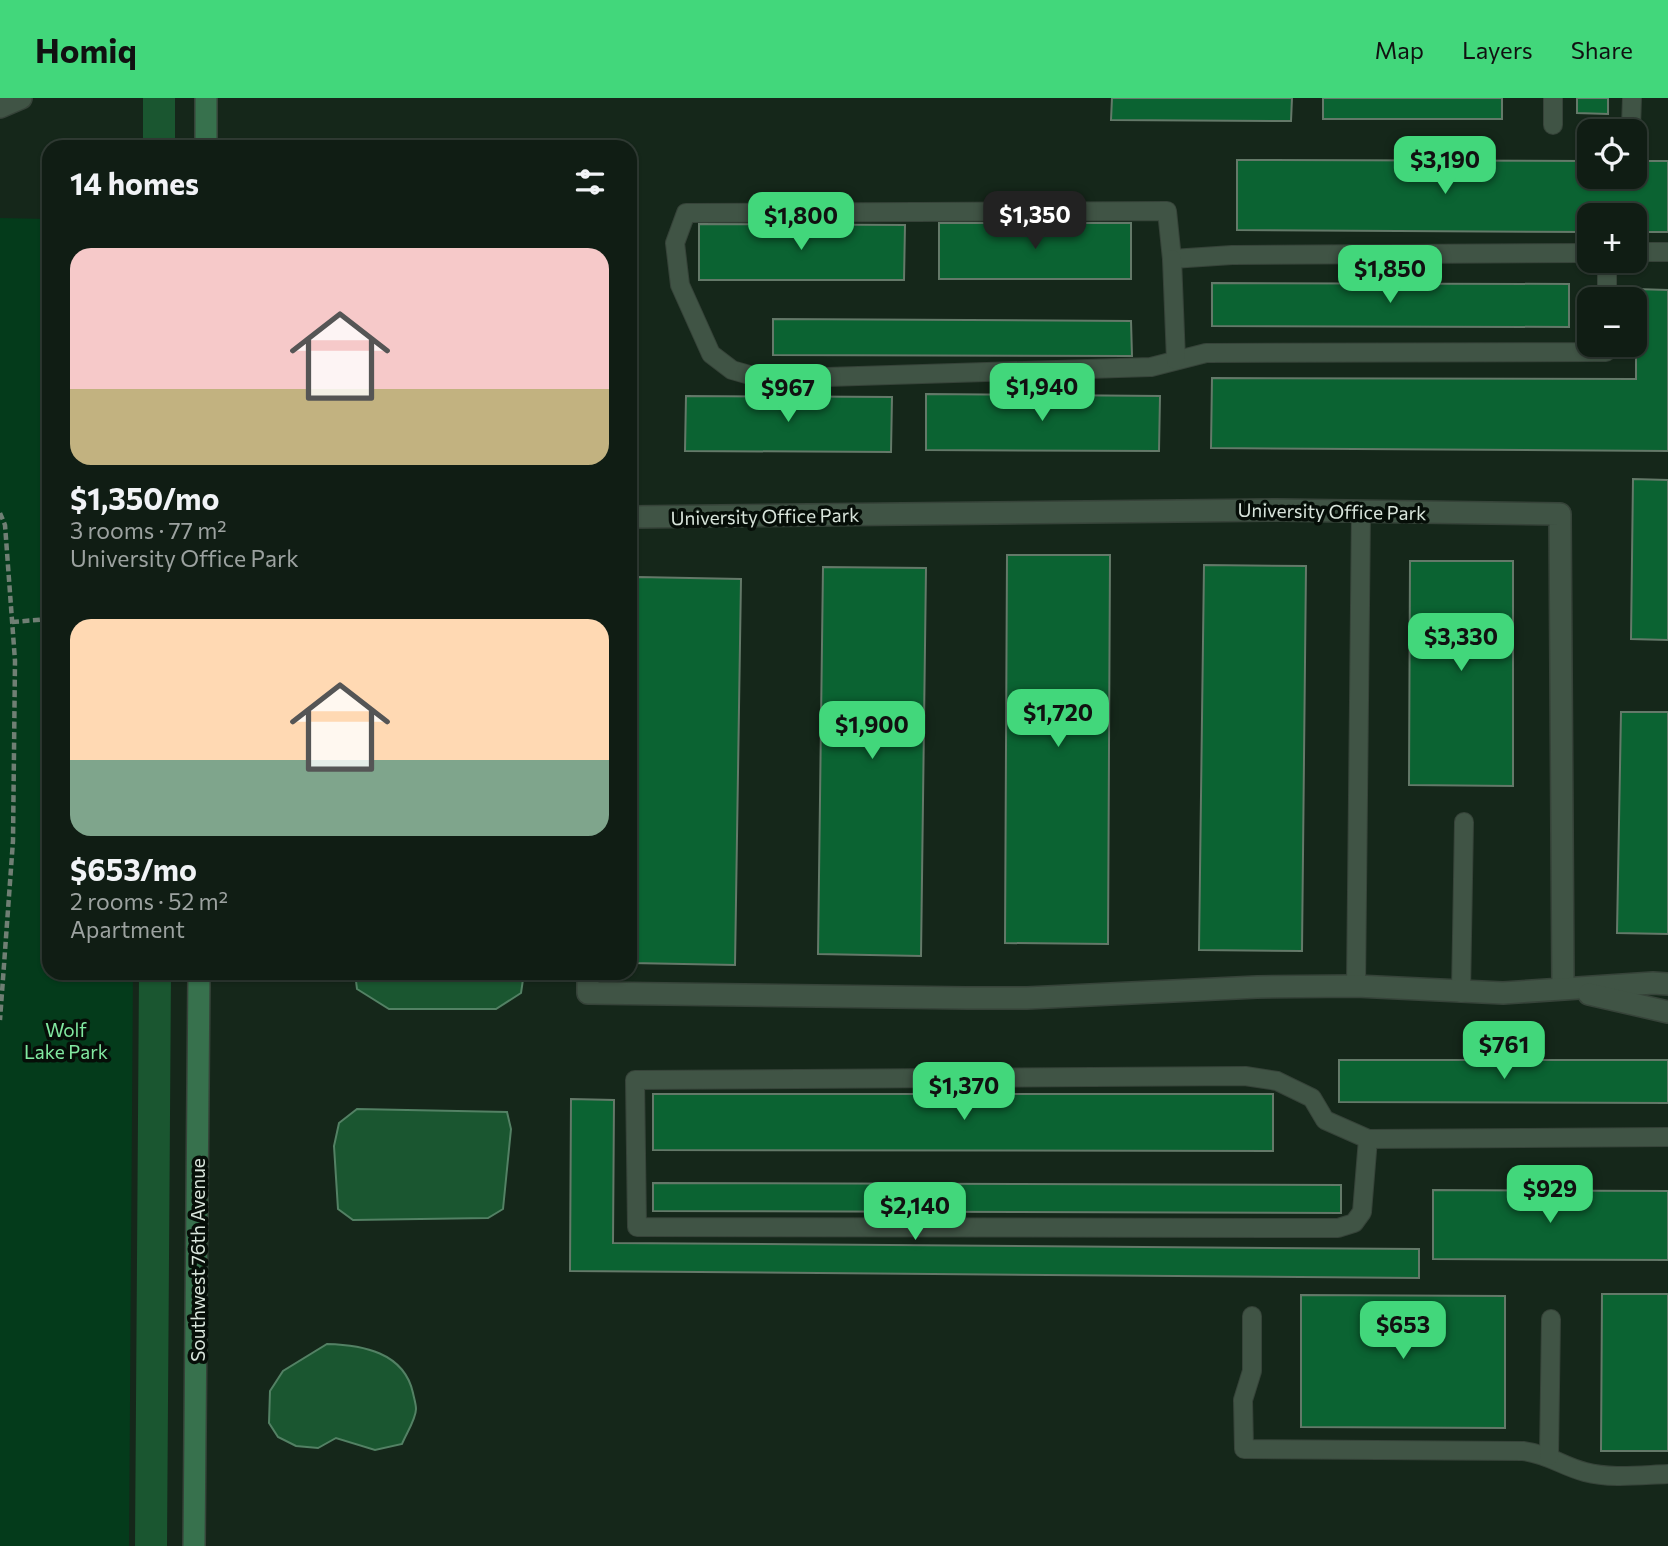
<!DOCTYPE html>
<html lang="en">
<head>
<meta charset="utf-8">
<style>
  body { margin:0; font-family:Commissioner,sans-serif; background:#1e2a22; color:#f1f3f6; height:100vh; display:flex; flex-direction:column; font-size:26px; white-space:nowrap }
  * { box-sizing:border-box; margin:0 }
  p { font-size:23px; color:#9ca2a0 }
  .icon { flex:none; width:38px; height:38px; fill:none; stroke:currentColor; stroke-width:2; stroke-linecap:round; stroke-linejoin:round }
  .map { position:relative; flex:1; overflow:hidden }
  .side { position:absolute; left:42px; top:42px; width:595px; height:840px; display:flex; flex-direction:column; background:#101d14; border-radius:21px; box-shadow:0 2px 5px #0004,0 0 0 2px #303b34 }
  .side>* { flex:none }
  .fabs { position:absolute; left:1577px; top:21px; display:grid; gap:14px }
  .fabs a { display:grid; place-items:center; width:70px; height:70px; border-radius:14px; background:#101d14; box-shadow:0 2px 5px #0004,0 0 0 2px #303b34; font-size:35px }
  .price { position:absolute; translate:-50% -60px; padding:0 16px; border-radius:14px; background:#42d77b; color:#111; font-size:23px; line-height:46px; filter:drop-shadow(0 2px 4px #0008) }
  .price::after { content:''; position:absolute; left:50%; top:42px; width:21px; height:16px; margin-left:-10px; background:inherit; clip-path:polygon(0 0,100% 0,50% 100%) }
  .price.selected { background:#222; color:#fff }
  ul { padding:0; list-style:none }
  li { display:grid; align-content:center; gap:14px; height:371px; padding:0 28px }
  li span { display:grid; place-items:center; height:217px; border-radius:21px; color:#555 }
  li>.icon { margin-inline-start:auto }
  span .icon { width:126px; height:126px; fill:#fffc; stroke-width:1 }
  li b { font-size:30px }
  h2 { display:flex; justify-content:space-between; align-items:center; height:84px; padding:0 28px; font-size:30px }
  header { display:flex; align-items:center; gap:42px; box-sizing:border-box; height:98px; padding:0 35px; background:#42d77b; color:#111 }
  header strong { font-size:33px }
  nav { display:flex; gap:38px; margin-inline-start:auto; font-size:24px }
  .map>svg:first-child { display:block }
</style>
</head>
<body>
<header>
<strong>Homiq</strong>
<nav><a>Map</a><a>Layers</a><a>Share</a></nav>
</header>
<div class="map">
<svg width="1668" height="1448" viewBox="0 0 1668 1448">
  <rect width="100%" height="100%" fill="#15271a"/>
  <polygon fill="#043b1b" points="0,120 49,121 49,875 133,875 129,1448 0,1448"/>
  <g fill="#1a5630" stroke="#538164" stroke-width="2">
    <polygon points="355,875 524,875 521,895 496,911 389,911 357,891"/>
    <polygon points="357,1011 507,1014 511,1031 503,1111 488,1120 353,1122 338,1111 334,1048 339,1025"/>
    <path d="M327 1246C362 1247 404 1254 413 1295 414 1300 416 1306 416 1311 416 1321 406 1336 402 1346L375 1352 336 1340 318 1350 296 1348 278 1339 269 1325 270 1293 283 1273Z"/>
  </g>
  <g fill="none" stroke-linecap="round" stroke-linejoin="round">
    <g stroke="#1a5630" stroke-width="32">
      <polyline points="159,49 159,0"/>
      <polyline points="151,1448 155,875"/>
    </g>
  </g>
  <g fill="#0b6332" stroke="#647969" stroke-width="2">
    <polygon points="1112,0 1292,0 1291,23 1111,22"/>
    <rect x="1323" y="0" width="179" height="21"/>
    <polygon points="1577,0 1608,0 1608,16 1577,15"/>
    <polygon points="1237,62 1589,63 1589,79 1634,79 1634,63 1668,63 1668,134 1634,134 1634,117 1589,117 1589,134 1237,132"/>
    <rect x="939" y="125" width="192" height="56"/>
    <polygon points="699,126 905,127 904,182 699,182"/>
    <polygon points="1212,185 1569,186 1569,229 1212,228"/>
    <polygon points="1636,191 1668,192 1668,353 1211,350 1212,280 1636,281"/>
    <polygon points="773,221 1131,223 1132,258 773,257"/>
    <polygon points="926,296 1160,298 1159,353 926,352"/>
    <polygon points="686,298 892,299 891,354 685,353"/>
    <polygon points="630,329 632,329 631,374 630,374"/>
    <polygon points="1633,381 1668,382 1668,542 1631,541"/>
    <polygon points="1007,457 1110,457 1108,846 1005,845"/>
    <polygon points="1410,463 1513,463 1513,688 1409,687"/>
    <polygon points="1204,467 1306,468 1302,853 1199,852"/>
    <polygon points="823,469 926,470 921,858 818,856"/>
    <polygon points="638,479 741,481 735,867 632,865"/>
    <polygon points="1621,614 1668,614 1668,836 1617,835"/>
    <polygon points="1339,962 1668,962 1668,1005 1339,1004"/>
    <polygon points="653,996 1273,996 1273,1053 653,1052"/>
    <polygon points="571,1001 614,1002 613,1145 1419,1151 1419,1180 570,1173"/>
    <polygon points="653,1085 1341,1087 1341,1115 653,1113"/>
    <polygon points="1433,1092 1668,1093 1668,1162 1433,1161"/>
    <polygon points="1602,1196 1668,1196 1668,1353 1601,1353"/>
    <polygon points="1301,1197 1505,1198 1505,1330 1301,1329"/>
  </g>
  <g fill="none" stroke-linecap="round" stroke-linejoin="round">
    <g stroke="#364339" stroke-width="20">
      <g id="lane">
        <polyline points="1553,27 1553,0"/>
        <polyline points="1631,29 1632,0"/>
        <polyline points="1634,154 1668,154"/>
        <polyline points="1589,155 1232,157 1172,161 1167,113 686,115 675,145 680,187 711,256 732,272 753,278 795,280 1151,269 1206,255 1606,254 1606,247"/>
        <polyline points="1172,161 1176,262"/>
        <polyline points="1607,201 1607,163"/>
        <polyline points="1356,888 1361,413"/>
        <polyline points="1461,895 1464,724"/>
        <polyline points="1368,1041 1362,1114 1354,1125 1338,1130 637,1129 635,982 1245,978 1277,983 1312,1000 1325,1022 1368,1041 1668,1039"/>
        <path d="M1252 1218V1273L1243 1302 1244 1351 1523 1353C1548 1356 1562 1368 1585 1374 1611 1381 1641 1377 1668 1376"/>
        <polyline points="1549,1358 1551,1221"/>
      </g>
    </g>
    <g stroke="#364339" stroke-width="24">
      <g id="street">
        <polyline points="0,9 21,0"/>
        <polyline points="630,419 1278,412 1560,416 1563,890"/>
        <polyline points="588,875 588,895 966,900 1027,900 1257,889 1356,888 1503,895 1653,885 1668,886"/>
        <polyline points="1589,896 1668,914"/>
      </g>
    </g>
    <g stroke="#364339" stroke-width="24">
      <g id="secondary">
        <polyline points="206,49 206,0"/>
        <polyline points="194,1448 199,875"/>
      </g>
    </g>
    <g stroke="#707f74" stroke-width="4.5" stroke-dasharray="7 3.5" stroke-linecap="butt">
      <polyline points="0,415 5,427 15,563 13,743 0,922"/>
      <polyline points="12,524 49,521"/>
    </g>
    <use href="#lane" stroke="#405445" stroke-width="18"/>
    <use href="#street" stroke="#405445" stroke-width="21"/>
    <use href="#secondary" stroke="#37714d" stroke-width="21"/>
  </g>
  <g text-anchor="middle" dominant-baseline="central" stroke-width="7" stroke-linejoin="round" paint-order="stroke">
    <g font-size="19" fill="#d9e5dc" stroke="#060e08">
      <text transform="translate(1332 413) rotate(1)">University Office Park</text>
      <text transform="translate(765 418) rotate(-1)">University Office Park</text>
      <text transform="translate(197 1162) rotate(-90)">Southwest 76th Avenue</text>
    </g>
    <g font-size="19" fill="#81e8a0" stroke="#060e08">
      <text x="66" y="931">Wolf<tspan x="66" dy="22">Lake Park</tspan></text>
    </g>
  </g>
</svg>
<div class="fabs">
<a><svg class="icon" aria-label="locate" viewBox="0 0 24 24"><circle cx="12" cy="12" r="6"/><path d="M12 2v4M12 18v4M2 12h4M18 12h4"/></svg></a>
<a>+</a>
<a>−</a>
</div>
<b class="price" style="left:1445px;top:98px">$3,190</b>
<b class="price selected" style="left:1035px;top:153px">$1,350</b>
<b class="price" style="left:801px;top:154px">$1,800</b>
<b class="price" style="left:1390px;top:207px">$1,850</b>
<b class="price" style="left:1042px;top:325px">$1,940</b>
<b class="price" style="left:788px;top:326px">$967</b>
<b class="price" style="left:1461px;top:575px">$3,330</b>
<b class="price" style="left:1058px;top:651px">$1,720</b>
<b class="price" style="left:872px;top:663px">$1,900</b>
<b class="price" style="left:1504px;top:983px">$761</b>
<b class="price" style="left:964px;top:1024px">$1,370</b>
<b class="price" style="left:1550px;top:1127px">$929</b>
<b class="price" style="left:915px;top:1144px">$2,140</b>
<b class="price" style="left:1403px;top:1263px">$653</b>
<section class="side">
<h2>14 homes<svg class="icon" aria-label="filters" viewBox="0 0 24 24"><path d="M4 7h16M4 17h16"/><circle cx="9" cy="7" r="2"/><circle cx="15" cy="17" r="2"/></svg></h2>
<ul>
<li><span style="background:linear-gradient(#f6c9c9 65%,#c2b280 0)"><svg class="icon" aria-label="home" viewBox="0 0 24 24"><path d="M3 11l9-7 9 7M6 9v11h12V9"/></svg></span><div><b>$1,350/mo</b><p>3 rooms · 77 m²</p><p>University Office Park</p></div></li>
<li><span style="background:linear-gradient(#ffd9b3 65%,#7fa58c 0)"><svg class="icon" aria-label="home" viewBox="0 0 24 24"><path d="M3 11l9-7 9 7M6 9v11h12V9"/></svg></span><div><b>$653/mo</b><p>2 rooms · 52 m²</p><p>Apartment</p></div></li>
</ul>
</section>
</div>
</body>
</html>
